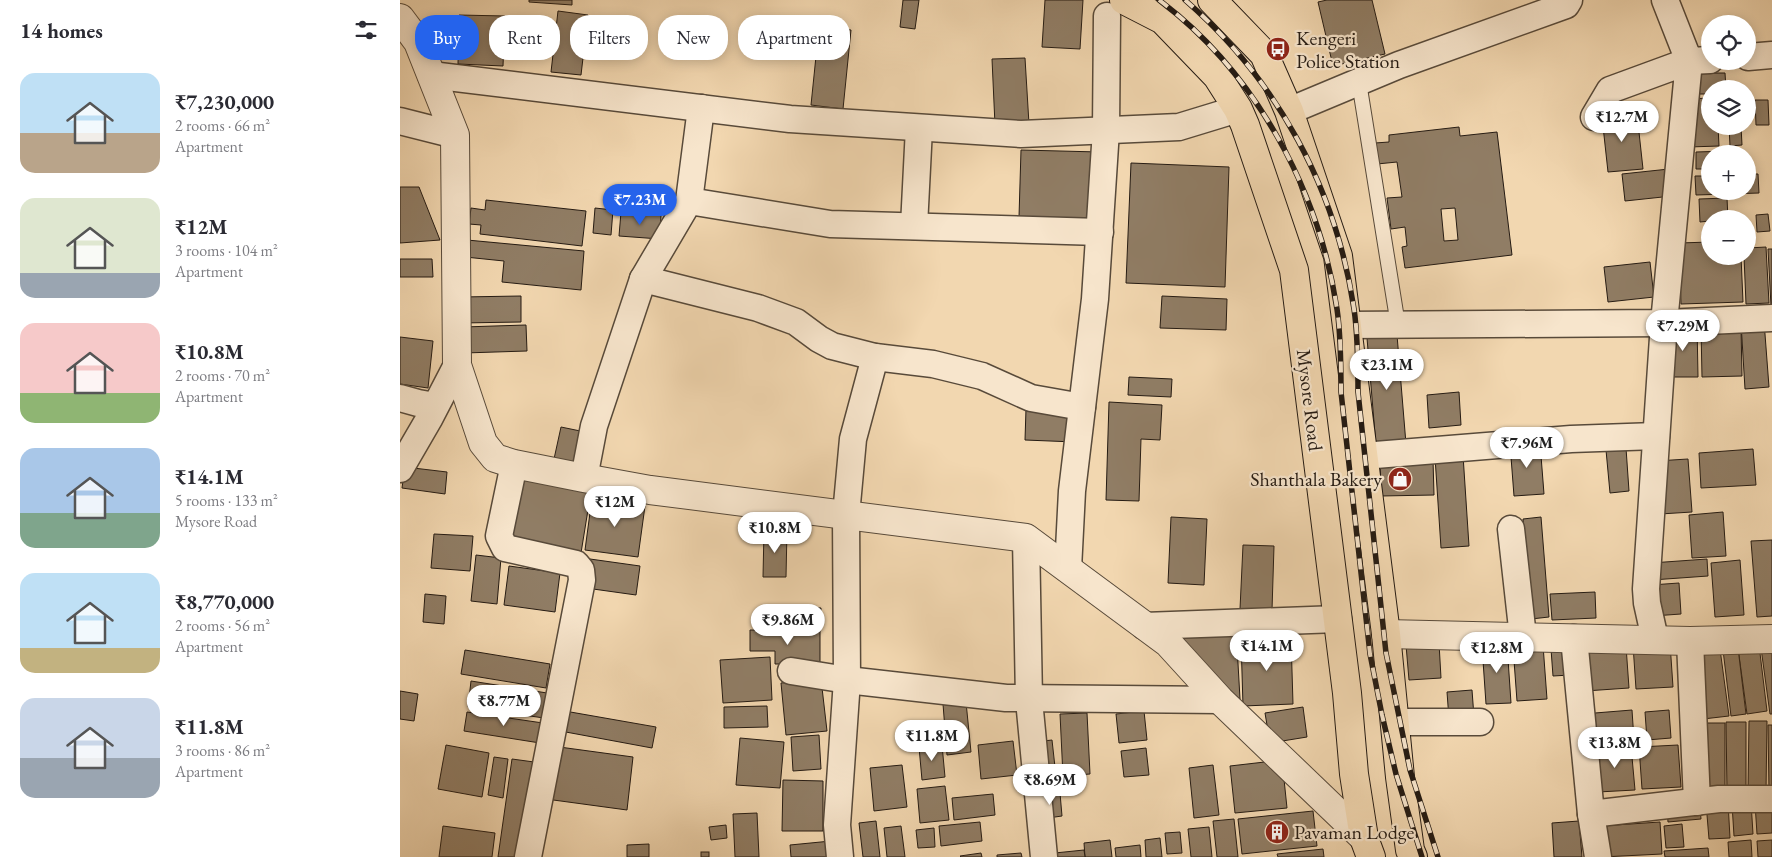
<!DOCTYPE html>
<html lang="en">
<head>
<meta charset="utf-8">
<style>
  body { margin:0; font-family:"EB Garamond",serif; background:#f7f7f7; color:#2b2b33; height:100vh; display:flex; flex-direction:column; font-size:19px; white-space:nowrap }
  * { box-sizing:border-box; margin:0 }
  p { font-size:16px; color:#7c7c81 }
  .icon { flex:none; width:28px; height:28px; fill:none; stroke:currentColor; stroke-width:2; stroke-linecap:round; stroke-linejoin:round }
  .map { position:relative; flex:1; overflow:hidden }
  .side { display:flex; flex-direction:column; background:#fff; width:400px }
  .side>* { flex:none }
  .top-card { position:absolute; left:15px; top:15px; width:475px; height:45px; display:flex; gap:10px }
  .buttons { position:absolute; left:1301px; top:15px; display:grid; gap:10px }
  .buttons a { display:grid; place-items:center; width:55px; height:55px; border-radius:50%; background:#fff; box-shadow:0 2px 12px #0003; font-size:25px }
  .price { position:absolute; translate:-50% -42px; padding:0 11px; border-radius:18px; background:#fff; color:#222; font-size:16px; line-height:32px; filter:drop-shadow(0 1px 2px #0008) }
  .price::after { content:''; position:absolute; left:50%; top:30px; width:15px; height:11px; margin-left:-8px; background:inherit; clip-path:polygon(0 0,100% 0,50% 100%) }
  .price.current { background:#2563eb; color:#fff }
  ul { padding:0; list-style:none }
  li { display:flex; align-items:center; gap:15px; height:125px; padding:0 20px }
  li span { display:grid; place-items:center; flex:none; width:140px; height:100px; border-radius:15px; color:#555 }
  li>.icon { margin-inline-start:auto }
  span .icon { width:60px; height:60px; fill:#fffc; stroke-width:1 }
  li b { font-size:21px }
  h2 { display:flex; justify-content:space-between; align-items:center; height:60px; padding:0 20px; font-size:21px }
  .tag { padding:0 18px; border-radius:20px; background:#fff; box-shadow:0 2px 12px #0003; font-size:18px; line-height:45px }
  .tag.current { background:#2563eb; color:#fff }
  main { display:flex; flex:1; min-height:0 }
  .map>svg:first-child { display:block }
</style>
</head>
<body>
<main>
<section class="side">
<h2>14 homes<svg class="icon" aria-label="filters" viewBox="0 0 24 24"><path d="M4 7h16M4 17h16"/><circle cx="9" cy="7" r="2"/><circle cx="15" cy="17" r="2"/></svg></h2>
<ul>
<li><span style="background:linear-gradient(#bfe0f5 60%,#b9a48a 0)"><svg class="icon" aria-label="home" viewBox="0 0 24 24"><path d="M3 11l9-7 9 7M6 9v11h12V9"/></svg></span><div><b>₹7,230,000</b><p>2 rooms · 66 m²</p><p>Apartment</p></div></li>
<li><span style="background:linear-gradient(#dfe7d0 75%,#9aa5b1 0)"><svg class="icon" aria-label="home" viewBox="0 0 24 24"><path d="M3 11l9-7 9 7M6 9v11h12V9"/></svg></span><div><b>₹12M</b><p>3 rooms · 104 m²</p><p>Apartment</p></div></li>
<li><span style="background:linear-gradient(#f6c9c9 70%,#8fb573 0)"><svg class="icon" aria-label="home" viewBox="0 0 24 24"><path d="M3 11l9-7 9 7M6 9v11h12V9"/></svg></span><div><b>₹10.8M</b><p>2 rooms · 70 m²</p><p>Apartment</p></div></li>
<li><span style="background:linear-gradient(#a9c7e8 65%,#7fa58c 0)"><svg class="icon" aria-label="home" viewBox="0 0 24 24"><path d="M3 11l9-7 9 7M6 9v11h12V9"/></svg></span><div><b>₹14.1M</b><p>5 rooms · 133 m²</p><p>Mysore Road</p></div></li>
<li><span style="background:linear-gradient(#bfe0f5 75%,#c2b280 0)"><svg class="icon" aria-label="home" viewBox="0 0 24 24"><path d="M3 11l9-7 9 7M6 9v11h12V9"/></svg></span><div><b>₹8,770,000</b><p>2 rooms · 56 m²</p><p>Apartment</p></div></li>
<li><span style="background:linear-gradient(#c9d6e8 60%,#9aa5b1 0)"><svg class="icon" aria-label="home" viewBox="0 0 24 24"><path d="M3 11l9-7 9 7M6 9v11h12V9"/></svg></span><div><b>₹11.8M</b><p>3 rooms · 86 m²</p><p>Apartment</p></div></li>
</ul>
</section>
<div class="map">
<svg width="1372" height="857" viewBox="0 0 1372 857">
  <rect width="100%" height="100%" fill="#f2d7b0"/>
  <filter id="stains"><feTurbulence type="fractalNoise" baseFrequency=".004" numOctaves="4"/><feColorMatrix values="0 0 0 0 .2 0 0 0 0 .09 0 0 0 0 .02 0 0 0 .5 -.17"/></filter>
  <radialGradient id="worn" r=".72"><stop offset=".6" stop-color="#630" stop-opacity="0"/><stop offset="1" stop-color="#630" stop-opacity=".3"/></radialGradient>
  <g fill="#907d65" stroke="#251b13" fill-rule="evenodd">
    <polygon points="129,0 172,0 172,5 129,2"/>
    <polygon points="503,0 519,0 515,29 500,27"/>
    <polygon points="645,0 683,0 680,49 642,47"/>
    <polygon points="927,0 972,0 985,54 933,66 918,2"/>
    <polygon points="158,11 188,15 181,75 151,72"/>
    <polygon points="59,15 105,16 103,66 58,64"/>
    <polygon points="419,27 451,30 443,109 411,105"/>
    <polygon points="625,58 629,124 595,125 592,59"/>
    <polygon points="1297,73 1325,73 1326,89 1310,89 1310,94 1298,94"/>
    <polygon points="1310,98 1310,126 1318,126 1319,146 1289,147 1287,99"/>
    <polygon points="1355,100 1368,100 1369,125 1356,125"/>
    <polygon points="1237,114 1243,169 1208,172 1202,117"/>
    <polygon points="1329,126 1341,126 1342,145 1330,146"/>
    <path d="M1059 127 1060 136 1097 132 1112 255 1005 268 1002 247 1007 246 1005 227 991 229 987 198 1002 197 997 162 977 164 975 143 989 142V135ZM1055 208 1058 240 1044 241 1041 209Z"/>
    <polygon points="621,150 699,152 697,219 619,217"/>
    <polygon points="1328,151 1328,154 1310,154 1310,169 1296,169 1296,152"/>
    <polygon points="731,163 829,167 825,287 726,283"/>
    <polygon points="1269,169 1272,196 1225,201 1222,174"/>
    <polygon points="1348,174 1358,174 1359,193 1296,195 1295,176 1310,176 1310,191 1348,191"/>
    <polygon points="0,187 19,187 40,240 0,243"/>
    <polygon points="1327,198 1328,219 1310,219 1310,221 1300,222 1299,199"/>
    <polygon points="86,200 186,211 182,246 80,234 81,225 69,224 71,208 85,210"/>
    <polygon points="195,208 213,210 211,235 193,233"/>
    <polygon points="221,212 261,215 260,239 219,236"/>
    <polygon points="1368,214 1370,231 1357,232 1356,215"/>
    <polygon points="67,240 184,251 181,290 102,282 104,261 65,257"/>
    <polygon points="1310,242 1310,256 1341,256 1343,302 1281,304 1279,243"/>
    <polygon points="1366,247 1369,303 1346,304 1344,256 1348,256 1348,248"/>
    <polygon points="1368,249 1372,249 1372,306 1371,306"/>
    <polygon points="0,259 32,259 33,277 0,277"/>
    <polygon points="1250,262 1254,297 1208,302 1204,267"/>
    <polygon points="121,296 121,322 61,323 61,297"/>
    <polygon points="762,296 827,299 826,330 760,328"/>
    <polygon points="1364,321 1369,387 1345,389 1341,323"/>
    <polygon points="1272,324 1297,324 1298,377 1265,377"/>
    <polygon points="126,325 127,351 64,353 63,327"/>
    <polygon points="1341,327 1342,376 1302,377 1301,328"/>
    <polygon points="997,335 1006,444 976,446 967,338"/>
    <polygon points="0,337 33,341 28,388 0,384"/>
    <polygon points="729,377 772,379 771,397 728,395"/>
    <polygon points="1059,392 1061,425 1029,428 1027,395"/>
    <polygon points="709,402 762,405 760,440 741,439 739,501 706,500"/>
    <polygon points="626,409 676,411 675,442 625,440"/>
    <polygon points="161,427 190,433 183,466 154,459"/>
    <polygon points="1140,443 1144,494 1114,496 1110,444"/>
    <polygon points="1226,448 1229,491 1210,493 1206,450"/>
    <polygon points="1353,449 1356,485 1301,488 1299,453"/>
    <polygon points="1063,455 1069,546 1041,548 1035,457"/>
    <polygon points="1288,459 1292,512 1260,514 1256,461"/>
    <polygon points="1033,460 1034,495 981,496 980,462"/>
    <polygon points="5,467 47,472 45,494 2,488"/>
    <polygon points="121,473 192,485 181,553 110,541"/>
    <polygon points="192,498 245,506 238,557 185,550"/>
    <polygon points="1323,512 1326,556 1292,558 1289,515"/>
    <polygon points="771,517 807,519 804,585 768,583"/>
    <polygon points="1141,517 1149,617 1131,619 1123,519"/>
    <polygon points="364,530 387,530 386,577 363,577"/>
    <polygon points="34,534 73,536 70,571 31,568"/>
    <polygon points="1372,540 1372,616 1357,617 1351,541"/>
    <polygon points="843,545 874,546 872,610 840,609"/>
    <polygon points="76,555 101,558 97,604 71,601"/>
    <polygon points="190,559 240,566 236,595 186,588"/>
    <polygon points="1307,559 1308,576 1252,580 1251,563"/>
    <polygon points="1340,560 1344,615 1315,617 1311,563"/>
    <polygon points="109,566 160,573 155,612 104,605"/>
    <polygon points="1279,583 1281,614 1253,616 1251,585"/>
    <polygon points="1195,592 1196,618 1152,620 1150,594"/>
    <polygon points="25,594 46,596 44,624 23,622"/>
    <polygon points="370,606 421,608 420,624 369,621"/>
    <polygon points="836,628 840,699 776,650 777,633"/>
    <polygon points="350,630 420,631 420,664 375,664 375,651 350,651"/>
    <polygon points="891,638 893,704 843,706 841,639"/>
    <polygon points="1039,643 1041,678 1009,680 1006,645"/>
    <polygon points="1270,643 1273,687 1236,689 1233,645"/>
    <polygon points="1107,644 1111,703 1086,704 1082,646"/>
    <polygon points="1143,645 1147,699 1117,701 1113,647"/>
    <polygon points="1359,645 1367,711 1347,714 1338,648"/>
    <polygon points="1226,646 1229,688 1185,691 1183,649"/>
    <polygon points="1372,647 1372,714 1370,714 1361,648"/>
    <polygon points="1167,648 1170,675 1153,676 1151,649"/>
    <polygon points="1338,648 1346,714 1331,716 1323,650"/>
    <polygon points="1320,649 1329,716 1303,719 1294,653"/>
    <polygon points="65,650 150,664 146,688 61,674"/>
    <polygon points="370,657 372,700 323,703 320,660"/>
    <polygon points="421,679 427,731 386,735 381,683"/>
    <polygon points="71,681 147,693 144,718 68,707"/>
    <polygon points="1072,690 1074,717 1049,719 1047,692"/>
    <polygon points="0,691 18,694 14,721 0,719"/>
    <polygon points="566,702 571,752 547,755 543,704"/>
    <polygon points="367,706 368,727 324,728 324,707"/>
    <polygon points="903,707 907,737 870,743 865,713"/>
    <polygon points="159,710 256,727 252,748 155,730"/>
    <polygon points="1232,710 1234,740 1197,742 1195,713"/>
    <polygon points="1269,710 1271,738 1247,740 1245,712"/>
    <polygon points="744,711 747,740 719,743 716,714"/>
    <polygon points="67,712 143,723 140,743 64,731"/>
    <polygon points="687,713 690,774 663,776 660,714"/>
    <polygon points="1349,721 1367,721 1366,792 1348,792"/>
    <polygon points="1326,722 1346,722 1346,791 1327,791"/>
    <polygon points="1300,723 1325,723 1325,790 1299,790"/>
    <polygon points="1368,725 1372,725 1372,791 1369,791"/>
    <polygon points="419,735 421,769 393,771 391,737"/>
    <polygon points="340,738 384,742 380,788 336,785"/>
    <polygon points="652,740 655,767 638,769 635,742"/>
    <polygon points="613,741 617,775 581,779 578,745"/>
    <polygon points="46,745 89,753 82,797 38,789"/>
    <polygon points="542,745 545,777 522,780 519,747"/>
    <polygon points="1278,745 1281,787 1242,789 1239,747"/>
    <polygon points="152,746 233,757 227,810 146,799"/>
    <polygon points="1231,746 1235,790 1198,792 1195,748"/>
    <polygon points="746,748 749,775 724,777 721,751"/>
    <polygon points="94,757 108,759 103,798 88,795"/>
    <polygon points="112,759 134,762 120,857 98,857"/>
    <polygon points="882,760 887,808 835,813 830,766"/>
    <polygon points="502,765 507,807 474,811 470,768"/>
    <polygon points="813,765 819,815 794,818 789,768"/>
    <polygon points="383,780 423,781 423,831 382,831"/>
    <polygon points="545,786 549,820 520,823 517,789"/>
    <polygon points="660,793 662,816 641,819 639,795"/>
    <polygon points="593,794 595,815 554,820 552,798"/>
    <polygon points="1328,802 1330,838 1309,839 1306,803"/>
    <polygon points="1351,802 1353,834 1334,836 1332,804"/>
    <polygon points="1372,802 1372,833 1357,834 1355,803"/>
    <polygon points="1300,807 1301,819 1268,822 1267,809"/>
    <polygon points="913,811 917,846 842,854 838,819"/>
    <polygon points="357,813 359,857 335,857 333,814"/>
    <polygon points="834,819 838,857 817,857 813,821"/>
    <polygon points="476,821 480,857 463,857 459,823"/>
    <polygon points="1179,821 1182,857 1154,857 1152,823"/>
    <polygon points="580,822 582,841 541,846 539,826"/>
    <polygon points="1260,822 1262,854 1202,857 1200,826"/>
    <polygon points="1282,824 1284,847 1266,848 1264,826"/>
    <polygon points="326,825 327,838 311,840 309,827"/>
    <polygon points="43,826 95,833 92,857 39,857"/>
    <polygon points="501,826 505,857 487,857 484,828"/>
    <polygon points="809,827 812,857 791,857 788,829"/>
    <polygon points="534,828 535,847 518,848 516,830"/>
    <polygon points="780,832 782,853 767,854 765,833"/>
    <polygon points="760,838 762,857 746,857 745,840"/>
    <polygon points="710,840 712,857 685,857 684,843"/>
    <polygon points="1351,840 1352,857 1329,857 1328,842"/>
    <polygon points="1372,840 1372,857 1358,857 1357,841"/>
    <polygon points="431,841 433,857 391,857 390,845"/>
    <polygon points="249,844 249,857 227,857 227,845"/>
    <polygon points="740,845 741,857 716,857 715,848"/>
    <polygon points="1308,848 1309,857 1265,857 1264,851"/>
    <polygon points="923,849 924,857 878,857 877,854"/>
    <polygon points="684,850 685,857 645,857 645,854"/>
    <rect x="301" y="852" width="8" height="5"/>
    <polygon points="581,853 582,857 561,857 560,856"/>
    <polygon points="621,853 622,857 597,857 597,855"/>
  </g>
  <g fill="none" stroke-linecap="round" stroke-linejoin="round">
    <g stroke="#584a3a" stroke-width="16">
      <polyline id="service" points="959,82 998,325"/>
    </g>
    <g stroke="#584a3a" stroke-width="29">
      <g id="minor">
        <polyline points="1265,0 1289,61 1310,60"/>
        <polyline points="1348,57 1372,55"/>
        <polyline points="31,75 390,119 621,134 779,127 838,109"/>
        <polyline points="889,111 999,65 1166,5 1169,0"/>
        <polyline points="1194,117 1210,90 1289,61 1264,323 1246,589 1247,603 1255,639"/>
        <polyline points="0,121 55,135"/>
        <polyline points="289,201 301,108"/>
        <polyline points="514,226 519,128"/>
        <polyline points="243,279 358,308 396,322 419,339 432,346 475,357 533,364 582,376 631,398 682,407"/>
        <polyline points="947,325 1264,323 1372,318"/>
        <polyline points="0,398 18,403 35,406"/>
        <polyline points="963,456 1171,439 1256,436"/>
        <polyline points="114,464 99,536 105,548 176,564 181,570 182,580 128,857"/>
        <polyline points="0,469 29,419 57,365"/>
        <polyline points="184,478 194,426 243,279 289,201 430,224 700,232"/>
        <polyline points="1111,529 1123,637"/>
        <polyline points="626,538 629,700 644,857"/>
        <polyline points="668,569 672,491 695,299 706,130 707,16"/>
        <polyline points="744,626 938,619"/>
        <polyline points="1174,638 1191,814 1198,857"/>
        <polyline points="1290,641 1297,802"/>
        <polyline points="391,671 447,680 606,698 820,700"/>
        <polyline points="995,722 1080,722"/>
        <polyline points="1191,814 1319,799 1372,799"/>
        <polyline points="440,857 437,825 447,680 446,515 453,439 475,357"/>
      </g>
    </g>
    <g stroke="#584a3a" stroke-width="30">
      <g id="tertiary">
        <polyline points="0,18 18,42 55,135 57,365 83,443 95,458 114,464 184,478 250,490 626,538 768,643 820,700 964,838"/>
        <polyline points="986,634 1290,641 1372,639"/>
      </g>
    </g>
    <g stroke="#251b13" stroke-width="30">
      <g id="trunk">
        <polyline points="724,0 763,20 817,76 838,109 845,125 894,270 947,693 954,774 964,838 971,857"/>
        <polyline points="812,0 864,54 889,111 938,256 986,634 1000,777 1010,850 1013,857"/>
      </g>
    </g>
    <use href="#service" stroke="#f7e5cc" stroke-width="14"/>
    <use href="#minor" stroke="#f7e5cc" stroke-width="26"/>
    <use href="#tertiary" stroke="#f7e5cc" stroke-width="28"/>
    <use href="#trunk" stroke="#f2d7b0" stroke-width="28"/>
    <g stroke="#251b13" stroke-width="5.5">
      <g id="rail">
        <path d="M759 0C856 73 919 190 937 309 941 336 941 364 941 392L970 654 982 715 996 774 1022 857"/>
        <path d="M785 0C877 80 936 188 954 309 958 336 958 364 958 392L986 653 1010 770 1038 857"/>
      </g>
    </g>
    <use href="#rail" stroke="#f7e5cc" stroke-width="4" stroke-dasharray="11" stroke-linecap="butt"/>
  </g>
  <defs>
    <g id="bus-disc" transform="scale(1.25)"><circle r="9.5" fill="#8f2418" stroke="#f7e5cc"/><path d="M-5-6H5V4H4V6H2V4H-2V6H-4V4H-5ZM-3.5-4V0h7V-4ZM-3.5 1.2v1.5H-2V1.2ZM2 1.2v1.5H3.5V1.2Z" fill="#fff"/></g>
    <g id="shop-disc" transform="scale(1.25)"><circle r="9.5" fill="#8f2418" stroke="#f7e5cc"/><path d="M-5-2.5h2.3a2.7 3.5 0 0 1 5.4 0H5L5.5 6h-11ZM-1.5-2.5h3a1.5 2.3 0 0 0-3 0Z" fill="#fff"/></g>
    <g id="building-disc" transform="scale(1.25)"><circle r="9.5" fill="#8f2418" stroke="#f7e5cc"/><path d="M-4-6H4V6H1V3H-1V6H-4ZM-2.5-4.3h1.7v1.8h-1.7ZM.8-4.3h1.7v1.8H.8ZM-2.5-1h1.7V.8h-1.7ZM.8-1h1.7V.8H.8Z" fill="#fff"/></g>
  </defs>
  <g fill-rule="evenodd">
    <use href="#bus-disc" x="878" y="49"/>
    <use href="#shop-disc" x="1000" y="479"/>
    <use href="#building-disc" x="877" y="832"/>
  </g>
  <g text-anchor="middle" dominant-baseline="central" stroke-width="4.5" stroke-linejoin="round" paint-order="stroke">
    <g font-size="20" fill="#251b13" stroke="#f7e5cc" text-anchor="start">
      <text x="896" y="38">Kengeri<tspan x="896" dy="23">Police Station</tspan></text>
      <text x="982" y="479" text-anchor="end">Shanthala Bakery</text>
      <text x="894" y="832">Pavaman Lodge</text>
    </g>
    <g font-size="20" fill="#251b13" stroke="#f7e5cc">
      <text transform="translate(910 400) rotate(83)">Mysore Road</text>
    </g>
  </g>
  <rect width="100%" height="100%" filter="url(#stains)"/>
  <rect width="100%" height="100%" fill="url(#worn)"/>
</svg>
<div class="buttons">
<a><svg class="icon" aria-label="locate" viewBox="0 0 24 24"><circle cx="12" cy="12" r="6"/><path d="M12 2v4M12 18v4M2 12h4M18 12h4"/></svg></a>
<a><svg class="icon" aria-label="layers" viewBox="0 0 24 24"><path d="M12 4l9 5-9 5-9-5zM3 14l9 5 9-5"/></svg></a>
<a>+</a>
<a>−</a>
</div>
<b class="price" style="left:1222px;top:143px">₹12.7M</b>
<b class="price current" style="left:240px;top:226px">₹7.23M</b>
<b class="price" style="left:1283px;top:352px">₹7.29M</b>
<b class="price" style="left:987px;top:391px">₹23.1M</b>
<b class="price" style="left:1127px;top:469px">₹7.96M</b>
<b class="price" style="left:215px;top:528px">₹12M</b>
<b class="price" style="left:375px;top:554px">₹10.8M</b>
<b class="price" style="left:388px;top:646px">₹9.86M</b>
<b class="price" style="left:867px;top:672px">₹14.1M</b>
<b class="price" style="left:1097px;top:674px">₹12.8M</b>
<b class="price" style="left:104px;top:727px">₹8.77M</b>
<b class="price" style="left:532px;top:762px">₹11.8M</b>
<b class="price" style="left:1215px;top:769px">₹13.8M</b>
<b class="price" style="left:650px;top:806px">₹8.69M</b>
<div class="top-card">
<a class="tag current">Buy</a>
<a class="tag">Rent</a>
<a class="tag">Filters</a>
<a class="tag">New</a>
<a class="tag">Apartment</a>
</div>
</div>
</main>
</body>
</html>
